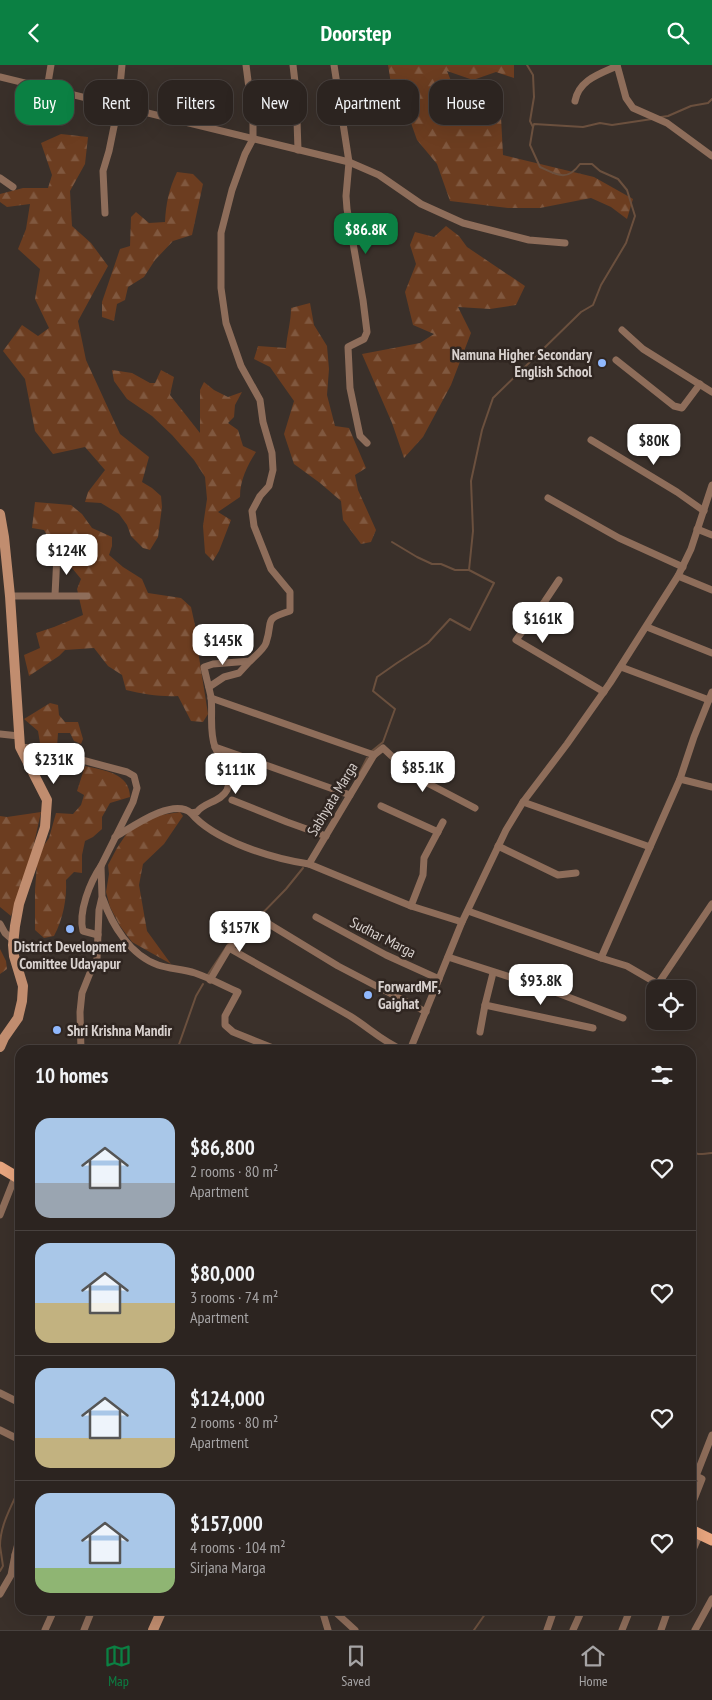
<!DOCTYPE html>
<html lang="en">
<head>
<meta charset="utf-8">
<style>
  body { margin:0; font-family:"PT Sans Narrow",sans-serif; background:#342c29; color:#f1f3f6; height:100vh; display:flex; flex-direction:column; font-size:19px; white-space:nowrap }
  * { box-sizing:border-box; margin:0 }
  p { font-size:16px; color:#a6a4a5 }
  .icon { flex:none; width:28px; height:28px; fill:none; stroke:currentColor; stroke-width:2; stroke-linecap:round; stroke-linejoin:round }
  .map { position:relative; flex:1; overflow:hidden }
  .details { position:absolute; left:15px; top:980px; width:681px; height:570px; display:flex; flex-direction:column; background:#2c2420; border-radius:15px; box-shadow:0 5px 20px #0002,0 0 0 1px #48413e }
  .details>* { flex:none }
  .hud { position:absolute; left:15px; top:15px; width:682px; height:45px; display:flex; gap:10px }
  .buttons { position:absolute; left:646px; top:915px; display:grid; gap:10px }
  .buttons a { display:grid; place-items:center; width:50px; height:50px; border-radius:10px; background:#2c2420; box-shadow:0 5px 20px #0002,0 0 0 1px #48413e; font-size:25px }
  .price { position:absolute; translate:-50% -42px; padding:0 11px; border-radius:10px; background:#fff; color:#222; font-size:16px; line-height:32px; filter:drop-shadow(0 1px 2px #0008) }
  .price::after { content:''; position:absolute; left:50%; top:30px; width:15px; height:11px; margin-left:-8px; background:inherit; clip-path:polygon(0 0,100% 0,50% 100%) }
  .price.active { background:#0b8043; color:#fff }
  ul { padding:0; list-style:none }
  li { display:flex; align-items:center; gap:15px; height:125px; padding:0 20px }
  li+li { border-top:1px solid #48413e }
  li span { display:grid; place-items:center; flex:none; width:140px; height:100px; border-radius:15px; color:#555 }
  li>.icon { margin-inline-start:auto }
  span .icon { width:60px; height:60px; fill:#fffc; stroke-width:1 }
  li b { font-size:21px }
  h2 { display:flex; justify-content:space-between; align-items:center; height:60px; padding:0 20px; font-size:21px }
  .pill { padding:0 18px; border-radius:15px; background:#2c2420; box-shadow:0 5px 20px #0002,0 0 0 1px #48413e; font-size:18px; line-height:45px }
  .pill.active { background:#0b8043; color:#fff }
  header { display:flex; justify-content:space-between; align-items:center; height:65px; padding:0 20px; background:#0b8043; color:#fff; font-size:22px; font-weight:800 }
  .dock { display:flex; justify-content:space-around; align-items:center; height:70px; border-top:1px solid #48413e; background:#2c2420; font-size:14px; color:#a6a4a5 }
  .dock a { display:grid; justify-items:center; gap:2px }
  .dock .active { color:#0b8043 }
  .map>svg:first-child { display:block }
</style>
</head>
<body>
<header><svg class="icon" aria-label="back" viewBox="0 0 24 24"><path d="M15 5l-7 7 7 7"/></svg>Doorstep<svg class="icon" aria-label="search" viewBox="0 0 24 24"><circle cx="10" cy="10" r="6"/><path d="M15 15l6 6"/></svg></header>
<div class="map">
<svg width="712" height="1565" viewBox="0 0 712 1565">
  <defs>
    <pattern id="forest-firs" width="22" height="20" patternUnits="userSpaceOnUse" patternTransform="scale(1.25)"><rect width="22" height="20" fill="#6c3d20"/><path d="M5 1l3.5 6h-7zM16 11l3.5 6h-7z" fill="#80583f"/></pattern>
  </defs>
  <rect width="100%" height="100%" fill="#3a302a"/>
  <g fill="url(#forest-firs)">
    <polygon points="388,0 514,0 514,13 496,7 473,15 447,6 458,33 475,47 501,52 503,90 594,112 633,134 627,154 611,142 591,133 540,143 508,143 450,136 437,99 417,75 405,41 394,38"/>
    <polygon points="61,69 88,72 85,99 70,126 72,161 91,178 108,201 78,256 86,295 120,369 149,392 142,417 152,423 161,431 162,442 158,472 150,485 143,483 131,471 127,460 119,449 101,438 85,437 88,427 105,405 85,382 53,389 35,366 25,314 3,286 22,260 38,271 49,263 35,234 40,204 18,184 26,164 30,139 7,142 0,137 0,129 23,123 48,123 52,110 41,78"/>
    <path d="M177 107 193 109 203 119 192 170 173 176 155 195 144 212 128 222 125 235 117 239 114 256 102 252V237L120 184 130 181 131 152 136 147 149 158 165 157C166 138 169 124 177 107Z"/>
    <polygon points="446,161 459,171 467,182 525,221 516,240 490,244 458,242 471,268 451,320 423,372 404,393 392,358 362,289 420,278 434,269 413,260 405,227 416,199 410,180 415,167 434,172"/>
    <path d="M310 238 314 260 327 281 329 304 327 330 335 361 349 363 366 403 355 410 358 425 376 465 371 477 361 479 343 455 341 436 320 418 294 399 284 369 294 336 270 302 254 294 258 281 286 283C287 269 291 257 291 243Z"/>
    <path d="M112 305 132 308 150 318H155L161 305 174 312 170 330 200 368V325L204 317 214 325 228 332 242 327 235 340 234 352 228 358 238 365 243 381 256 387C247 401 240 415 240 432L218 447 231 455 219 486 213 496 205 488 203 461 207 434 205 412 194 395 172 370 152 351 127 334 114 316Z"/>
    <path d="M35 437 71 440 82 449 92 463 112 472V481L109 490 123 502 142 514 148 528 181 533 191 542 198 574 199 592 208 649 203 657 191 656 178 631C161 632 143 629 126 625L122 610 108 601 94 583 65 585 59 591 29 611 24 590 40 583 36 568 54 562 83 550 77 524 81 514 72 503 64 500 44 465 32 463Z"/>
    <polygon points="50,638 58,640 59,650 65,657 78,657 83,674 81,679 74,676 70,668 58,668 57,682 48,683 40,678 38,666 24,654"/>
    <path d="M85 701C103 705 130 708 130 732L110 738 102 752V764L93 772 85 776 82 790V808L74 807 66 815C67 834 63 854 54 871L44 873 35 865V825L37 798 44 780 49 773 56 748 73 749 81 740 84 730 77 726Z"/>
    <polygon points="41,747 32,788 11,851 0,842 0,751 7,752"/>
    <polygon points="180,747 183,751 164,779 143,799 139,820 147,866 171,899 132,877 120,861 110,842 106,827 109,809 108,800 117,783 127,768 147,755 161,750"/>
    <polygon points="0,884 6,896 7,904 0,909"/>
  </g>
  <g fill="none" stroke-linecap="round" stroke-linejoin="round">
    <g stroke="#6b503e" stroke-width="2">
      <polyline points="661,52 668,51 691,41 708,38 712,34"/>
      <polyline points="533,62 534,59 583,62 600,58 612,60 652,54"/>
      <polyline points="392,477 417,492 432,499 441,499 455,505 469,505"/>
      <path d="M372 686 383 677 395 644 373 626 377 612 397 598 428 578 450 554 470 565 494 518 469 505 473 466 471 416 482 365 493 333 581 247 593 240 601 220 626 178 635 151 627 125 618 114 600 106 592 99H580C567 117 557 110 540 102L530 80 533 62 530 56 534 32 533 10 527 0"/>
      <polyline points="358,711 367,693"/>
      <polyline points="207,911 231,875 251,860 286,824 303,803"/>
      <polyline points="177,985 196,931 203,919"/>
      <path d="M691 1085C699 1092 703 1088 712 1088"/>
      <path d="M0 1506 3 1501C2 1494 1 1488 0 1481 0 1460 12 1440 20 1422"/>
      <polyline points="474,1565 488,1545"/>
    </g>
    <g stroke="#8e6d5a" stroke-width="7">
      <polyline points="293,0 296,26 298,85"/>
      <polyline points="334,0 349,97 346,131 347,144 363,235 367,267 364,274 348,282 350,323 360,371 367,378"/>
      <polyline points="617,0 626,33 633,43 667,58 712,91"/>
      <polyline points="0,12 349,97 379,110 421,139 463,158 529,175 565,178"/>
      <polyline points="47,24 51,0"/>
      <path d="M575 36C579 15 599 9 617 1"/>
      <polyline points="0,113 13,122"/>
      <polyline points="105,148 103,106 109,86 118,42 122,0"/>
      <polyline points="622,265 643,284 712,327"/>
      <polyline points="616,295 674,341 682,343 700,319"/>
      <polyline points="591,375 677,427 704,446"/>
      <polyline points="548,433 619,473 683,502"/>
      <polyline points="697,464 712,470"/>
      <polyline points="678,511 712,525"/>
      <polyline points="559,515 545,536 516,575 604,627"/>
      <polyline points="55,530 57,490"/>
      <polyline points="10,531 87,531"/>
      <polyline points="647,562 712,588"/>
      <polyline points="621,602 709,635"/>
      <polyline points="209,622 224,612 239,608 250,596"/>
      <polyline points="211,633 374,690 309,799 411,841 462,857"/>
      <polyline points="0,669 19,671"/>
      <polyline points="20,682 41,684 127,707 134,711 137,723 133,737 101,801 102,832 99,845 97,893 95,902 90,908 82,928 80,947 81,985"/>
      <polyline points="215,682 350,730"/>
      <polyline points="374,690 383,683 412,710 475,743"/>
      <polyline points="680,714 712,722"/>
      <polyline points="232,735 287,757 326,771"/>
      <polyline points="523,737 650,782"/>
      <polyline points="381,741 438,767"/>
      <path d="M191 748C214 776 274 794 309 799"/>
      <path d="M115 772C132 762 173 732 191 748L197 747C204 737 221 737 227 725 234 709 220 695 215 682 209 666 213 648 211 632 209 622 206 612 204 602L213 599 250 596C255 591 264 584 266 578 274 554 262 555 290 546V527L271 504 254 461 252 446 260 431 269 421 273 405 272 388 263 357 260 335 241 301 226 258 221 223V168L232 125 245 89 253 74V54L246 0"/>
      <polyline points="498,781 558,810 576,808"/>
      <path d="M103 834C112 860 130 890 158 900 170 904 183 904 195 908 210 913 224 921 238 927L225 951V960L233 967 278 985"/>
      <polyline points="411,841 423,810 424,793 443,757"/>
      <polyline points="468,846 601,893 680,714 694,672 712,627"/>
      <polyline points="316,852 386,890 439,914"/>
      <polyline points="0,859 5,868 13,875"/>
      <path d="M98 870 83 866C78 847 90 817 101 801"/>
      <path d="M229 883C269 906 310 928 350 951 368 962 383 977 403 985"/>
      <polyline points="448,892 547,924 623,953"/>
      <polyline points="601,893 627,901 658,919 712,839"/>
      <polyline points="210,915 229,883 243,871 264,856 338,901 426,947"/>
      <polyline points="485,940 593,963"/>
      <polyline points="480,967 485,940 493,908"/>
      <polyline points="410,985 462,857 506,765 523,737 567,679 610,618 678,511 691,484 712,420"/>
      <polyline points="0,1150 15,1112"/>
      <polyline points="0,1328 20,1338"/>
      <polyline points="0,1365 20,1375"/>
      <polyline points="691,1442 702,1414 696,1411 712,1370"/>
      <polyline points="691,1489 700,1469"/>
      <polyline points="15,1490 20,1471"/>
      <polyline points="0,1529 11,1510 15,1490 20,1491"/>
      <polyline points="322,1545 328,1565"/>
      <polyline points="333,1545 355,1565"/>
      <polyline points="45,1565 54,1545"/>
      <polyline points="84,1565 92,1545"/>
      <polyline points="547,1565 554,1545"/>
      <polyline points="573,1565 582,1545"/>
      <polyline points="622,1565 630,1545"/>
      <polyline points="661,1565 668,1545"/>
      <polyline points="695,1565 712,1534"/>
    </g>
    <g stroke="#c18d6f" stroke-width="10">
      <polyline points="0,449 4,472 10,531 20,682 47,735 45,762 19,839 15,861 13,880 14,891 23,921 22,936 18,953 4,973 0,982"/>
      <polyline points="153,1565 162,1545"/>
    </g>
    <g stroke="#e9a67f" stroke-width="11">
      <polyline points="0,1102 20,1114"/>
      <polyline points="691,1465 712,1475"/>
    </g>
  </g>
  <g fill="#90b8fd" stroke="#302621" stroke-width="2">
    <circle cx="602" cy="298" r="5"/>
    <circle cx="70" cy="864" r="5"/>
    <circle cx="368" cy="930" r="5"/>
    <circle cx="57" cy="965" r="5"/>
  </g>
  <g text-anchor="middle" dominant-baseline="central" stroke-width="5" stroke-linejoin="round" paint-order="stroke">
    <g font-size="15" font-weight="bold" fill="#d8d1ce" stroke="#302621" text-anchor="start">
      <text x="592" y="289" text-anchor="end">Namuna Higher Secondary<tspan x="592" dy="17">English School</tspan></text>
      <text x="70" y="881" text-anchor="middle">District Development<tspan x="70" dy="17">Comittee Udayapur</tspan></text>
      <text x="378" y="921">ForwardMF,<tspan x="378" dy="17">Gaighat</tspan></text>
      <text x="67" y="965">Shri Krishna Mandir</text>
    </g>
    <g font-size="15" fill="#d8d1ce" stroke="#302621">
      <text transform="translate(332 734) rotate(-59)">Sabhyata Marga</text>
      <text transform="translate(383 872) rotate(27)">Sudhar Marga</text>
    </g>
  </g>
</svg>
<div class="buttons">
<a><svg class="icon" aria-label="locate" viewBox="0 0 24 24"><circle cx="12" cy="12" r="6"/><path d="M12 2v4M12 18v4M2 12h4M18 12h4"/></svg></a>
</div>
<b class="price active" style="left:366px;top:190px">$86.8K</b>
<b class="price" style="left:654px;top:401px">$80K</b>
<b class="price" style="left:67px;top:511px">$124K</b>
<b class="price" style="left:543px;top:579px">$161K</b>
<b class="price" style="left:223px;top:601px">$145K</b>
<b class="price" style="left:54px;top:720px">$231K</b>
<b class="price" style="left:423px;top:728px">$85.1K</b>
<b class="price" style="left:236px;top:730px">$111K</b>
<b class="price" style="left:240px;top:888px">$157K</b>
<b class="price" style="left:541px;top:941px">$93.8K</b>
<div class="hud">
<a class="pill active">Buy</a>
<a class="pill">Rent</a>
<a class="pill">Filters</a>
<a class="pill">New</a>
<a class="pill">Apartment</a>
<a class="pill">House</a>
</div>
<section class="details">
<h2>10 homes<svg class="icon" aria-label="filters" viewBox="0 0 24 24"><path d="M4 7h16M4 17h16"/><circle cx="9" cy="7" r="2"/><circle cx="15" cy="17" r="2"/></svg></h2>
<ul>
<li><span style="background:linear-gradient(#a9c7e8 65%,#9aa5b1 0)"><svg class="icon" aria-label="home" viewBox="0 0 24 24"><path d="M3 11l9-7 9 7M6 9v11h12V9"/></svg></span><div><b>$86,800</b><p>2 rooms · 80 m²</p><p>Apartment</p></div><svg class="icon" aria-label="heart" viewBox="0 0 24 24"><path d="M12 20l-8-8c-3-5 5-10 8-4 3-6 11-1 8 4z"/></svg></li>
<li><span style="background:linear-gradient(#a9c7e8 60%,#c2b280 0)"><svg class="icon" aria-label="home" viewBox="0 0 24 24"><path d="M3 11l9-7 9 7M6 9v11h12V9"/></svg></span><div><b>$80,000</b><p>3 rooms · 74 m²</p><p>Apartment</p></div><svg class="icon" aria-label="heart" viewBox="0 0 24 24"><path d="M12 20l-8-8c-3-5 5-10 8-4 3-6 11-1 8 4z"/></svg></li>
<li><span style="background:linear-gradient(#a9c7e8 70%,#c2b280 0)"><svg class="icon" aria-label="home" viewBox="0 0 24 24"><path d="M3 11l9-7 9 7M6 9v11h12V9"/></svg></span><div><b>$124,000</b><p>2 rooms · 80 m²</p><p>Apartment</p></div><svg class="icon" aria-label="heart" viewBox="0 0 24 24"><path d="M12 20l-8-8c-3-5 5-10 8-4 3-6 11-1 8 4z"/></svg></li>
<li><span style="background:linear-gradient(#a9c7e8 75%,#8fb573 0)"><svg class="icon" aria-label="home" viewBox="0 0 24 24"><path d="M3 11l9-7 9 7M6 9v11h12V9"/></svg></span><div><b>$157,000</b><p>4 rooms · 104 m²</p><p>Sirjana Marga</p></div><svg class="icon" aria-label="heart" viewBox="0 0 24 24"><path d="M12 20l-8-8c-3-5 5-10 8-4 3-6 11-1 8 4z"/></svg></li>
</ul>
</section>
</div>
<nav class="dock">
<a class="active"><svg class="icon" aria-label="map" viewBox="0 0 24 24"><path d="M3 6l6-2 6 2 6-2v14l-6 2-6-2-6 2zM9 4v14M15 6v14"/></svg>Map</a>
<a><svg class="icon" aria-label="saved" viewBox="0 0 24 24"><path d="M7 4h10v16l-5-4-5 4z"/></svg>Saved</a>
<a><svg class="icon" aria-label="home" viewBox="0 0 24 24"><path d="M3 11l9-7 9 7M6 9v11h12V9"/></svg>Home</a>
</nav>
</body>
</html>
